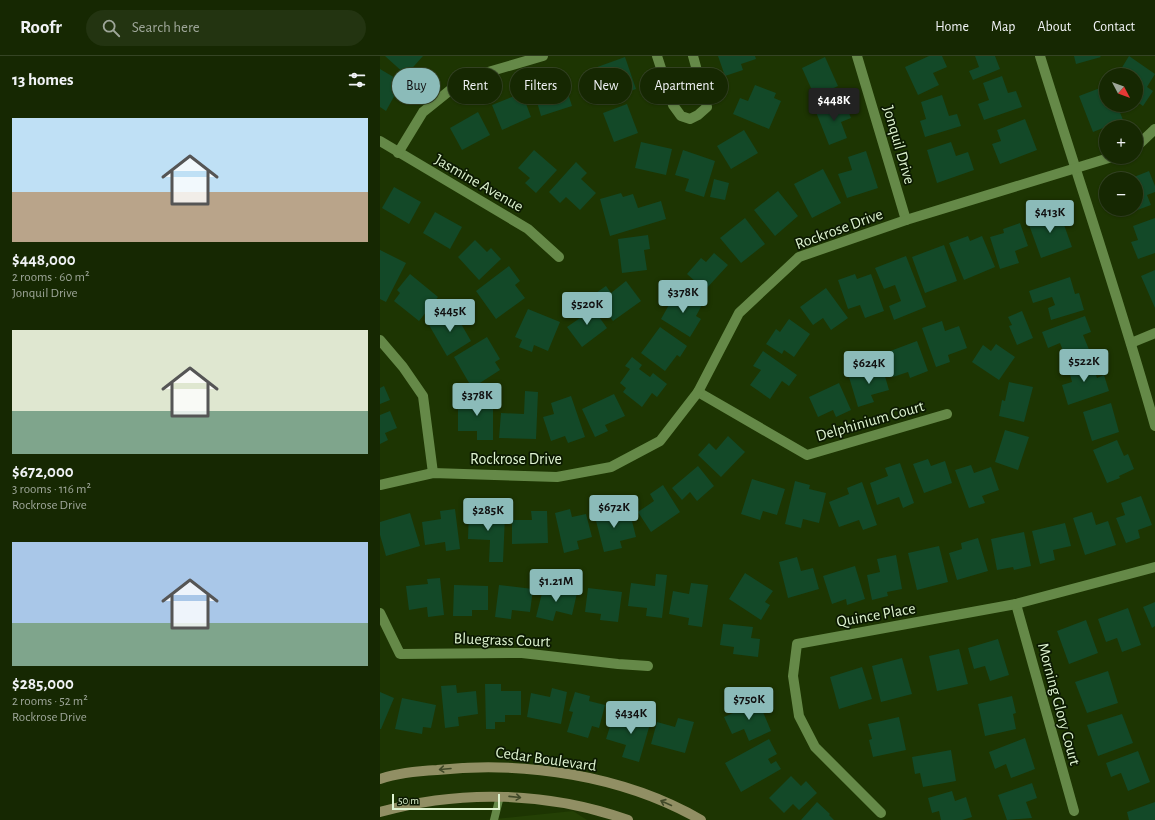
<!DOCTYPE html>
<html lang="en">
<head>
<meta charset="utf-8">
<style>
  body { margin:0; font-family:"Alegreya Sans",sans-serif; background:#233411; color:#f1f3f6; height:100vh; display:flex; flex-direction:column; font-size:15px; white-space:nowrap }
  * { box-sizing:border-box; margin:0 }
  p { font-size:13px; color:#9ea699 }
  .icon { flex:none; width:22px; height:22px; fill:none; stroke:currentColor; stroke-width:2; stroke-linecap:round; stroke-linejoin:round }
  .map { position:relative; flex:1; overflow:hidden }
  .side { display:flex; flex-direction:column; background:#162802; width:380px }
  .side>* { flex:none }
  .hud { position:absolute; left:12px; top:12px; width:380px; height:36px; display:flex; gap:8px }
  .needle { width:26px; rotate:131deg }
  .controls { position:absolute; left:719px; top:12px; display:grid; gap:8px }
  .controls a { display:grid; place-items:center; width:44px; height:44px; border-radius:50%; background:#162802; box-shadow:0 1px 3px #0004,0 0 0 1px #354424; font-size:20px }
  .scale { position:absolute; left:12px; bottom:10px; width:108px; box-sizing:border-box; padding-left:4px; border:2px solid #def3d0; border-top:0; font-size:11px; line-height:14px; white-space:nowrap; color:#def3d0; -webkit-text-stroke:3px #0c1a02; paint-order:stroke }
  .price { position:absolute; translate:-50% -34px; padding:0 9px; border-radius:4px; background:#8bbbb9; color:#111; font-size:13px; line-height:26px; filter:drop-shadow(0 1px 2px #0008) }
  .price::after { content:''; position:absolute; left:50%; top:24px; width:12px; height:9px; margin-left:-6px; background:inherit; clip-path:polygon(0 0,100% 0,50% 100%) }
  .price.active { background:#222; color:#fff }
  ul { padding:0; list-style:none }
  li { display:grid; align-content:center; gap:8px; height:212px; padding:0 12px }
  li span { display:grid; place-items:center; height:124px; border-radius:0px; color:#555 }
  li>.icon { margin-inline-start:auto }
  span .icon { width:72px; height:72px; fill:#fffc; stroke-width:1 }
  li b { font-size:17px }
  h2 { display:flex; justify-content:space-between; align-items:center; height:48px; padding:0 12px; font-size:17px }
  .tag { padding:0 14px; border-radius:18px; background:#162802; box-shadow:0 1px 3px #0004,0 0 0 1px #354424; font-size:14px; line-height:36px }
  .tag.active { background:#8bbbb9; color:#111 }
  header { display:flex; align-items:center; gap:24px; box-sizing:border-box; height:56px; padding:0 20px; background:#162802; border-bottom:1px solid #354424 }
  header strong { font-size:19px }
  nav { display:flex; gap:22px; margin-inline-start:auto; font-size:14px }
  .search { width:280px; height:36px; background:#233411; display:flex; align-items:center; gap:10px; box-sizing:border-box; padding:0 14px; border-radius:22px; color:#9ea699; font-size:15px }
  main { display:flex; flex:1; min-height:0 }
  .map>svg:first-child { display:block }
</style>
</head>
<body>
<header>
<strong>Roofr</strong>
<div class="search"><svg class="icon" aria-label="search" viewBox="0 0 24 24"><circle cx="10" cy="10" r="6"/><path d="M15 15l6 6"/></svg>Search here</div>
<nav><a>Home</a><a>Map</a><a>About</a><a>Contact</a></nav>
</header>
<main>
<section class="side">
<h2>13 homes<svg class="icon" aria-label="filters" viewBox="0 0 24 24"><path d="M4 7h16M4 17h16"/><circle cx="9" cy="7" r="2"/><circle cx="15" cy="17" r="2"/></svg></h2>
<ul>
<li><span style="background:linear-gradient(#bfe0f5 60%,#b9a48a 0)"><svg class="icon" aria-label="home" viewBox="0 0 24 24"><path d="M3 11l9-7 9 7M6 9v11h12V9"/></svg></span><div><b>$448,000</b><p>2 rooms · 60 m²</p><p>Jonquil Drive</p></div></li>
<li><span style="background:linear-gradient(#dfe7d0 65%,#7fa58c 0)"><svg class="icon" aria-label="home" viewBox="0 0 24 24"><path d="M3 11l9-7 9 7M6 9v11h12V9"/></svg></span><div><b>$672,000</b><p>3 rooms · 116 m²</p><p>Rockrose Drive</p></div></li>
<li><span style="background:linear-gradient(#a9c7e8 65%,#7fa58c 0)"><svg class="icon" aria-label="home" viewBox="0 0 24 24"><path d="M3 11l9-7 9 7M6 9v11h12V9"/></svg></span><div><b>$285,000</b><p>2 rooms · 52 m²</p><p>Rockrose Drive</p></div></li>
</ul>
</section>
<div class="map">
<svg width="775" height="764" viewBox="0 0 775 764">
  <rect width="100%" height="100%" fill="#1d3502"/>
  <polygon fill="#244005" points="193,755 207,764 105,764"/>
  <g fill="#134928">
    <polygon points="5,0 43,0 26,19"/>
    <polygon points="338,0 375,0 376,3 361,8 363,14 345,20"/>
    <polygon points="549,0 562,0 567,11 553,17 559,29 538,39 525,11"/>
    <polygon points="595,0 615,0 620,13 593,24 589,15 599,11"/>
    <polygon points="694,0 720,0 721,1 696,8"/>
    <polygon points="749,0 775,18 767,31 773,35 763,50 756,45 756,19 738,18"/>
    <polygon points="245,1 256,33 225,44 220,31 215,33 209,14"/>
    <polygon points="445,1 458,30 435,41 422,12"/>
    <polygon points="0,13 22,26 6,55 0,51"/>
    <polygon points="622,20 628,37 636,35 642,51 604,64 598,48 609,44 603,27"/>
    <polygon points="184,25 192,50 161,60 154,35"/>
    <polygon points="375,29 396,37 394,42 401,45 389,73 353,58 360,42 368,45"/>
    <polygon points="720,32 723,41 726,39 726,49 737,49 743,64 713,76 699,40"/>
    <polygon points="142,37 151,61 122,74 112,49"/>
    <polygon points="562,39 569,60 577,58 581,70 545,81 540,65 546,63 541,46"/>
    <polygon points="464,45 471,62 461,66 467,82 449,89 436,56"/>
    <polygon points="247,48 258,77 234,86 223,57"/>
    <polygon points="98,56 110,79 82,94 70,72"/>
    <polygon points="645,63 657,94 620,108 612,88 621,85 617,74"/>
    <polygon points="364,74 378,97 351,113 337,90"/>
    <polygon points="261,86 292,93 286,119 255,112"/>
    <polygon points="571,86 576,100 588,96 594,114 557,127 547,94"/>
    <polygon points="154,94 177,114 156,137 145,127 150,122 138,112"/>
    <polygon points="303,94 335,105 324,141 305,135 309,123 295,119"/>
    <polygon points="486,95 498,132 467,142 458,118 472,114 468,101"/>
    <polygon points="196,106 207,117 201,123 216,137 200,154 186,141 180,147 169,136"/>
    <polygon points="443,113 461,147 432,162 414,128"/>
    <polygon points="769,115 775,130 775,136 767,139 771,149 744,159 742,153 756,153 756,123 749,123"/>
    <polygon points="334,123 349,127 345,144 330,141"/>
    <polygon points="14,131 41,146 29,168 2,152"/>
    <polygon points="398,135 418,160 395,180 374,154"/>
    <polygon points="241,137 243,141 253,138 258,152 281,145 286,163 230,180 220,143"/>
    <polygon points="679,155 692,191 661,202 648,166"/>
    <polygon points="55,156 82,171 70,193 43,177"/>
    <polygon points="365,162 385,188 361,207 340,182"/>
    <polygon points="775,162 775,197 758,203 751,186 758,184 753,170"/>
    <polygon points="640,167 648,190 635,195 639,207 620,213 610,181 624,177 623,173"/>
    <polygon points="268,179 270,193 264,194 267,214 242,217 238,183"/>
    <polygon points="588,180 590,185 602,180 615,211 584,224 569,187"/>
    <polygon points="95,184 107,196 111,192 121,203 99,224 78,201"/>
    <polygon points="564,189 577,225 545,237 532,201"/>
    <polygon points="0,194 26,207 6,246 0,243"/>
    <polygon points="334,197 348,209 325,234 307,218 321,202 326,206"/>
    <polygon points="526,200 546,251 514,264 509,250 521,245 515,229 504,233 495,212"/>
    <polygon points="129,210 140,225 135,229 145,242 116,263 96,235"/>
    <polygon points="775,214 775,252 761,220"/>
    <polygon points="30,218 58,241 39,265 14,245 20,237 17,234"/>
    <polygon points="475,218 477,223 491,218 504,255 485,262 480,249 468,253 458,224"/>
    <polygon points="690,221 695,238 699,237 704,254 671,264 668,252 675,249 672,241 653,247 649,235"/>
    <polygon points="246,225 261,245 233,265 213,239 226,230 231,237"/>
    <polygon points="446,232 468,262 451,274 443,262 433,269 420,251"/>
    <polygon points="303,236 323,247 316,260 321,263 310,281 281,263 294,240 299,243"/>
    <polygon points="209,247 227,272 202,291 187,271 200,262 196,257"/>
    <polygon points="148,253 180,266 168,295 154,289 152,296 139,291 142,284 135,281"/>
    <polygon points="73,254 91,285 67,300 49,269"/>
    <polygon points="642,255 653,282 637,289 629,270 632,269 628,261"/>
    <polygon points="705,260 711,276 703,279 710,296 687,305 680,287 668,292 662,276"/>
    <polygon points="409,263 430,278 414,301 404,294 402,298 386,288 396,273 400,276"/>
    <polygon points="562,265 565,275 579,270 587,292 568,299 570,306 556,311 542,272"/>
    <polygon points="280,271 307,290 300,301 297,299 285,315 261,297"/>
    <polygon points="107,281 120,303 115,306 120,314 92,332 74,301"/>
    <polygon points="537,285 548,315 530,322 528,316 513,321 505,297"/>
    <polygon points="616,288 635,301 619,324 592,306 603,289 611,295"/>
    <polygon points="383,295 417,319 409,330 402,325 390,343 370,329 381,314 373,310"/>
    <polygon points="252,301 262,309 259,313 270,321 273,317 287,328 277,341 272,337 262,351 243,336 246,332 240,327 250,313 245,310"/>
    <polygon points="711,304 717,322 724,319 729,335 688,349 682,329 692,326 688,311"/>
    <polygon points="502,310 509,334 491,339 494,346 478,351 469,321"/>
    <polygon points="629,326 653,331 644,366 619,360 622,344 625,345"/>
    <polygon points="459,327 471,354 456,361 453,354 438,361 429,341"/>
    <polygon points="4,330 10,344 0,348 0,332"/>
    <polygon points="145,335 158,336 156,383 119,382 121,357 144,358"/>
    <polygon points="234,338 245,360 225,369 228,375 215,381 202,353"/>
    <polygon points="191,340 205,381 188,387 185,380 171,385 163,361 174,358 171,347"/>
    <polygon points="78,343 113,343 113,384 97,384 97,375 78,375"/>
    <polygon points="731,347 739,376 712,385 703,356"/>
    <polygon points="10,355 17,372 5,377 8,384 0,388 0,359"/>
    <polygon points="625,374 649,381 638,414 615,406"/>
    <polygon points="348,380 365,396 341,421 318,399 329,387 336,394"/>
    <polygon points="737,384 744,400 748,398 754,413 739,420 740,422 727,427 713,394"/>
    <polygon points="548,403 551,410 565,405 572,427 544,437 533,408"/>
    <polygon points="520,407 534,447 523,452 519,441 497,449 490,427 508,420 505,412"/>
    <polygon points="591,409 594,417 611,411 619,434 602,440 605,447 589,452 575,414"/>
    <polygon points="318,410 334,430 317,445 310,436 302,444 292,432"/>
    <polygon points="372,423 405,433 397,459 383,455 380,464 361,458"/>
    <polygon points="415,425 430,429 429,433 446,437 439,467 423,463 421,472 405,468"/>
    <polygon points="482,426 497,469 483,474 479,464 459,471 449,446 469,438 467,432"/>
    <polygon points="283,429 300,456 271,476 258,456 274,445 270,438"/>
    <polygon points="761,440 772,469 758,474 760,482 746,487 736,462 745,459 741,447"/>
    <polygon points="75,453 80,493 66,495 65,486 45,489 42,466 61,463 60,455"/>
    <polygon points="89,453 108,453 108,459 125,459 123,506 109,506 110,484 88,483"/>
    <polygon points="190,453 192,461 206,458 212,481 197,485 199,493 184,497 175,457"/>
    <polygon points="230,453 232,461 250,457 256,481 240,485 242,492 224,496 214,457"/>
    <polygon points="151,455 167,455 168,487 132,488 132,464 152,464"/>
    <polygon points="712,456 716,469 728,465 736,489 705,499 693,462"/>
    <polygon points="30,457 40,490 6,500 0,479 0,466"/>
    <polygon points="685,467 691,490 673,494 675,504 660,508 652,475"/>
    <polygon points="644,476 651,510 634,514 633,511 617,514 611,483"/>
    <polygon points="598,482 608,515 577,524 569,497 582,493 581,487"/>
    <polygon points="559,490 568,526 537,534 528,497"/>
    <polygon points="516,499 522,533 507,536 508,540 492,544 487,519 500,516 497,503"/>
    <polygon points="417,501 421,515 433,512 439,533 408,542 399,506"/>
    <polygon points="475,510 485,543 467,549 466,543 452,548 443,520"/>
    <polygon points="365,517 393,535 385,546 390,549 381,564 349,543"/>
    <polygon points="276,518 287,519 282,562 266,560 267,552 248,550 251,527 275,530"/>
    <polygon points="60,522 64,559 48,561 47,551 29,554 26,530 48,528 47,523"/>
    <polygon points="311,527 328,529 322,571 308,569 309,562 289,558 293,535 309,538"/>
    <polygon points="74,529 108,530 108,554 92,554 92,560 73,560"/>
    <polygon points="119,529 153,533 150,556 132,554 131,563 115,561"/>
    <polygon points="164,529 197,537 192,559 176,555 173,565 156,561"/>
    <polygon points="208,532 242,536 238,566 220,564 221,558 205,556"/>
    <polygon points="775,546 775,570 772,572 763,551"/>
    <polygon points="748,552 761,589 742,596 737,582 726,586 718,563"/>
    <polygon points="706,564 718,597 689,608 677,575"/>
    <polygon points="343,568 373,571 371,582 380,583 378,601 353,598 354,591 340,589"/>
    <polygon points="618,583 629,619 610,625 605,610 594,613 588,592"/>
    <polygon points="579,593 588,628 557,635 549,600"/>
    <polygon points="522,602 532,638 501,646 492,610"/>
    <polygon points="482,611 492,643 459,653 450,621"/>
    <polygon points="728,615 738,647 707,657 695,626"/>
    <polygon points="105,628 121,628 121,635 141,635 141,659 125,659 125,666 115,666 115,673 106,673"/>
    <polygon points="76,629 77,637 96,635 98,658 78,661 79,670 65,672 61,630"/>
    <polygon points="172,632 187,636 181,668 147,661 151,637 170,641"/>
    <polygon points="0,636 14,642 1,673 0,673"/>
    <polygon points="195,636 210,640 209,645 225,649 219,672 212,670 208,682 187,676 193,656 189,655"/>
    <polygon points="632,640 636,657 633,658 636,673 605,680 598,648"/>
    <polygon points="22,642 56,649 51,672 43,671 42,678 15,673"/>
    <polygon points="380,645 385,655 383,656 391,675 369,685 364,673 352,678 344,661"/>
    <polygon points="256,656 272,661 259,706 242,701 246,689 226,683 233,661 252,667"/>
    <polygon points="742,658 753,687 718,700 707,669"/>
    <polygon points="519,661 526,694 493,701 489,684 492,683 488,668"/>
    <polygon points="298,662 314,666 305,697 271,688 277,666 295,671"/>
    <polygon points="645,682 655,713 631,722 626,708 615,713 609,696"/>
    <polygon points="389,683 397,698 388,703 391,708 396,705 401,713 361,736 345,707"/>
    <polygon points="571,694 576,725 543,731 540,717 535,718 532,701"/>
    <polygon points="758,695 770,726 748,735 741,717 731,721 726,707"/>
    <polygon points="411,720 421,730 426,725 437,737 419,754 413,748 404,757 389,742"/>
    <polygon points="652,727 657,742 646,746 652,762 627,764 618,739"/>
    <polygon points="572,735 575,745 586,741 592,761 582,764 561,764 559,755 552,757 548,742"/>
    <polygon points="437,746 450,758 449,759 454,764 421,764"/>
    <polygon points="775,746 775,764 749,764 747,756"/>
  </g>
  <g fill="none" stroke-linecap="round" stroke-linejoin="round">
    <polyline stroke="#658948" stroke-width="8" points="114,764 120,740"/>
    <g stroke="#658948" stroke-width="10">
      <polyline points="277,0 293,49 301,60 310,63 318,59 327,51 313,0"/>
      <polyline points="477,0 526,164"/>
      <path d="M660 0C698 123 740 245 775 370"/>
      <polyline points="0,85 148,173 179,201"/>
      <polyline points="756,91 775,73"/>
      <polyline points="18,97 43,56 84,23 163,0"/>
      <polyline points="0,284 23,311 43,340 53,417"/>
      <polyline points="751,287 775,277"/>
      <polyline points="318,336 427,399 567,358"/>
      <polyline points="0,429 53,417 177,421 231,411 280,385 318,336 359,257 419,201 526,164 732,101"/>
      <polyline points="636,548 694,755"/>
      <polyline points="0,557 20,598 142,597 238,608 268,610"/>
      <polyline points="501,757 435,691 419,660 413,620 417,588 636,548 775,511"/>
    </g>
    <g stroke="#918f64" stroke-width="10">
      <path d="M0 723C18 717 38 715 57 714 145 705 243 719 321 764"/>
      <path d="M0 756C81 733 169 736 248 764"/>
    </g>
  </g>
  <defs><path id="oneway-shaft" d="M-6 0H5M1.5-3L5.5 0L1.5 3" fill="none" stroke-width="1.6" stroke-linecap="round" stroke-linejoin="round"/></defs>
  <g stroke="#414929">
    <use href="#oneway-shaft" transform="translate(65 713) rotate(175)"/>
    <use href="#oneway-shaft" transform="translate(135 741) rotate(6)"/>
    <use href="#oneway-shaft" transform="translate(286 747) rotate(-156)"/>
  </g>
  <g text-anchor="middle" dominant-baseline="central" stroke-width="3.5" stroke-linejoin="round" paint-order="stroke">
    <g font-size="16" fill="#def3d0" stroke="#0c1a02">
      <text transform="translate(519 89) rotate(74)">Jonquil Drive</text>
      <text transform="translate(99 127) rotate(30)">Jasmine Avenue</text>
      <text transform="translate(459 173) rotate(-20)">Rockrose Drive</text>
      <text transform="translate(490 365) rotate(-16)">Delphinium Court</text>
      <text x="136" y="403">Rockrose Drive</text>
      <text transform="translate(496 559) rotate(-10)">Quince Place</text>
      <text transform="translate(122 584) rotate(2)">Bluegrass Court</text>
      <text transform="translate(679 648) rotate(75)">Morning Glory Court</text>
      <text transform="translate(166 703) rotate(8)">Cedar Boulevard</text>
    </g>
  </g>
</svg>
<div class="controls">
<a><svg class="needle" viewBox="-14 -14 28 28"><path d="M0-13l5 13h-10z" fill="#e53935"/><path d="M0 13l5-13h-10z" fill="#9ea699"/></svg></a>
<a>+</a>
<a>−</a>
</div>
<div class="scale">50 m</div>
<b class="price active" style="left:454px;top:66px">$448K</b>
<b class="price" style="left:670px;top:178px">$413K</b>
<b class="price" style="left:303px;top:258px">$378K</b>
<b class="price" style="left:207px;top:270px">$520K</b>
<b class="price" style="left:70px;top:277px">$445K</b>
<b class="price" style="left:704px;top:327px">$522K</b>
<b class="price" style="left:489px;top:329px">$624K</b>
<b class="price" style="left:97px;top:361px">$378K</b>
<b class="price" style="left:234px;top:473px">$672K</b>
<b class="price" style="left:108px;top:476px">$285K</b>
<b class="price" style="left:176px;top:547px">$1.21M</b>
<b class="price" style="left:369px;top:665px">$750K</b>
<b class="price" style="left:251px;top:679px">$434K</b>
<div class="hud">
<a class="tag active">Buy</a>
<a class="tag">Rent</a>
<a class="tag">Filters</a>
<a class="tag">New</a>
<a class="tag">Apartment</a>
</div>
</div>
</main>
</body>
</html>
